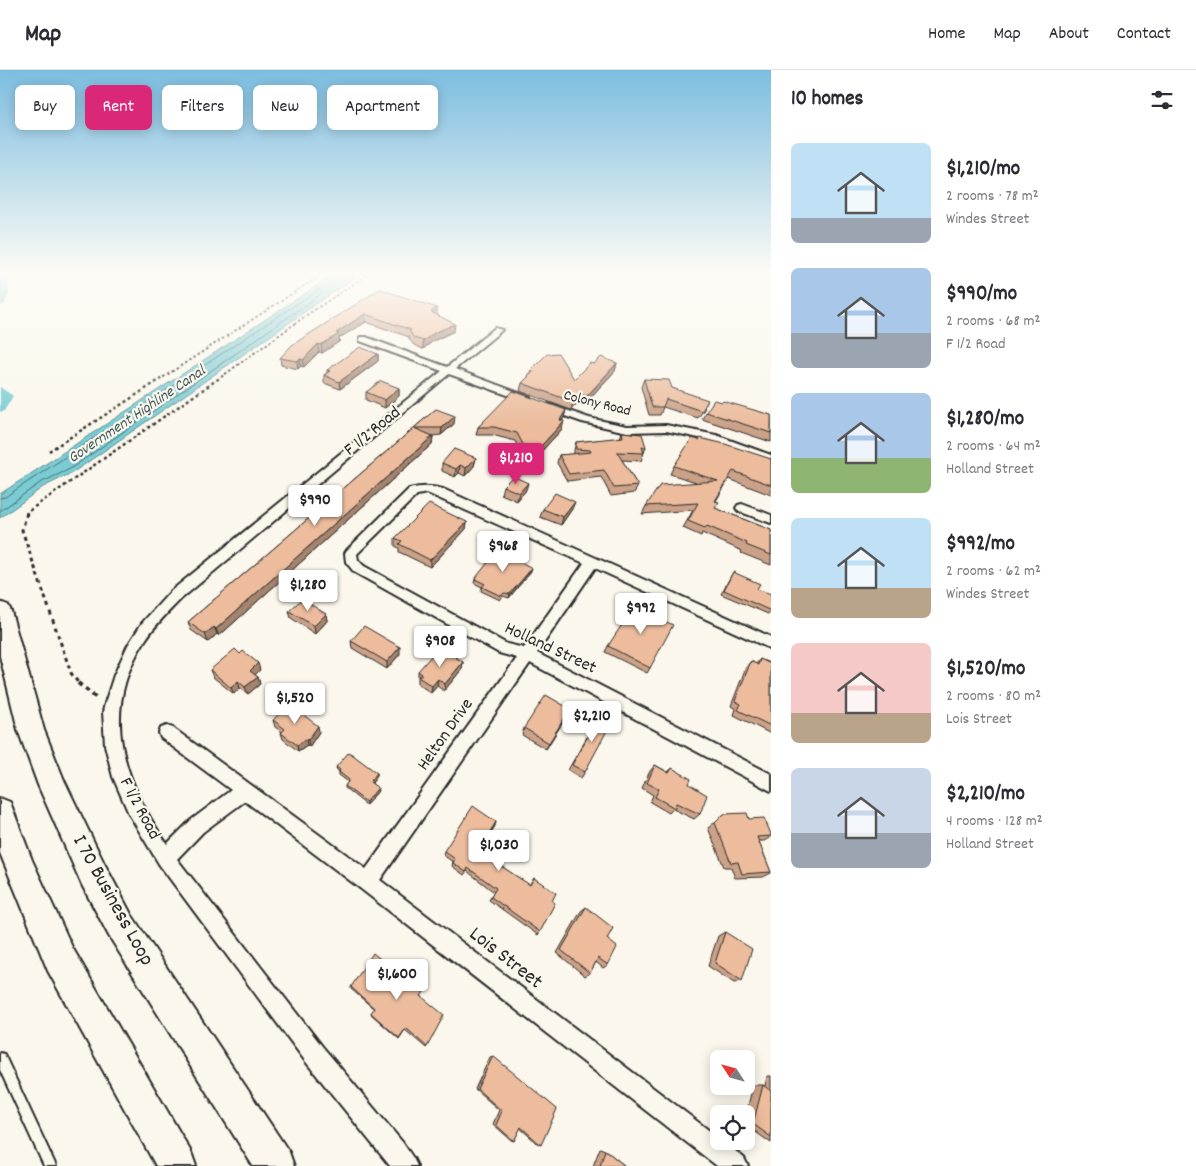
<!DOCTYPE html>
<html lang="en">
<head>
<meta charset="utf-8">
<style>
  body { margin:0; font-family:Dekko,sans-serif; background:#f7f7f7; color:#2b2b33; height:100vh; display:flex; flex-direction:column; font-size:19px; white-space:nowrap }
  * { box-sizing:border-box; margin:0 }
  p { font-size:16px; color:#7c7c81 }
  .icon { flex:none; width:28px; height:28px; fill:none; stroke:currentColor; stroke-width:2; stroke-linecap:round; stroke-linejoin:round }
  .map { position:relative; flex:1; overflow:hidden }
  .drawer { display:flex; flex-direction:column; background:#fff; width:425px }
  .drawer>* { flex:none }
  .guide { position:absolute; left:15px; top:15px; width:475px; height:45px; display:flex; gap:10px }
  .needle { width:32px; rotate:306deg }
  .fabs { position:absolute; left:710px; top:980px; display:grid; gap:10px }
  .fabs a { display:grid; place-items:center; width:45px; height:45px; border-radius:8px; background:#fff; box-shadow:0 2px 12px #0003; font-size:25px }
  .price { position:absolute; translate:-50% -42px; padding:0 11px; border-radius:5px; background:#fff; color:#222; font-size:16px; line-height:32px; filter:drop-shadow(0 1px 2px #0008) }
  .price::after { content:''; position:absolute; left:50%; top:30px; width:15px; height:11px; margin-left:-8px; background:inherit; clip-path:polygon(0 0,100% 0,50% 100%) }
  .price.current { background:#db2777; color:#fff }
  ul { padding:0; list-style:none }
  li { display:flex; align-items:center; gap:15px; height:125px; padding:0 20px }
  li span { display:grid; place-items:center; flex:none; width:140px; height:100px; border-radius:8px; color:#555 }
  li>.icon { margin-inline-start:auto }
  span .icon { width:60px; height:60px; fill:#fffc; stroke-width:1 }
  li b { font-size:21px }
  h2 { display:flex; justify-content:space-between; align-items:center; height:60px; padding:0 20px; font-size:21px }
  .chip { padding:0 18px; border-radius:8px; background:#fff; box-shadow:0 2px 12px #0003; font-size:18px; line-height:45px }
  .chip.current { background:#db2777; color:#fff }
  header { display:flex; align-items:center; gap:30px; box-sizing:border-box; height:70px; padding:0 25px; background:#fff; border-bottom:1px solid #e1e1e2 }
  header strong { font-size:24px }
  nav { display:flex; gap:28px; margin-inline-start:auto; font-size:18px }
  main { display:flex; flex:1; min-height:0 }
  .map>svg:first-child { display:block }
</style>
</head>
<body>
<header>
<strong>Map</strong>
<nav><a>Home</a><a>Map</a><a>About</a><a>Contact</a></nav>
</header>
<main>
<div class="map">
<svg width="771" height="1096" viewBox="0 0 771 1096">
  <rect width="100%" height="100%" fill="#fbf7ec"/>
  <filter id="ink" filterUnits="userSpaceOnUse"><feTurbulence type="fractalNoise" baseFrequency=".02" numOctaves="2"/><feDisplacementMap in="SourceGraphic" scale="10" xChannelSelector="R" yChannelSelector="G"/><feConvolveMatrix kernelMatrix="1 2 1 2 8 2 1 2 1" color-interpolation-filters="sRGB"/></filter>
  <g filter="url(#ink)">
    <polygon fill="#7acbd3" stroke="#5a8b90" points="336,203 361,203 72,403 43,417 0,448 0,424"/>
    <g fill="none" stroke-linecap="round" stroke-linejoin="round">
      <polyline stroke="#4b6b6e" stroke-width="1" points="0,428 5,427 318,220 322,221 321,224 70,399 40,413 0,441"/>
      <g fill="#7acbd3" fill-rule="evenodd">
        <polygon points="0,203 8,203 9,224 4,235 0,236"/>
        <polygon points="0,317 13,326 4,341 0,342"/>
      </g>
      <g stroke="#2b2b2b" stroke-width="4">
        <polygon id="service" points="0,983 4,984 56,1096 44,1096 0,1000"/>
      </g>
      <g stroke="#2b2b2b" stroke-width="4">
        <g id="minor">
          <path d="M495 258 502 260 455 299 530 327V331H524L449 304 181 529C168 542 154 556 144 572 99 642 123 711 167 774L191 750 231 720 161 668 159 663 161 658 167 656 173 658 366 799 517 588 499 583 354 502 346 492 345 483 347 480 409 419C422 416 430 416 443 419L771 567V579L595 498 537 583 771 704V721L530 593 380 810 719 1068V1071H723L744 1088 748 1096H717L361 819 245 731 203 762 177 789 322 976 403 1073 413 1088 417 1096H390L306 992 159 794 129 744 113 707 105 675 103 642 105 633 114 605 128 575 142 553 171 521 442 301 360 271V267H366L447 297ZM427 423 584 493 524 578 507 574 364 496 358 490 357 484 417 425Z"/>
          <polygon points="549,334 589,348 627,356 666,355 716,365 771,385 771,392 713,371 666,361 627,362 582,352 545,339 544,337"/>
          <polygon points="742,434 771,445 771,453 738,441 736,438 738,435"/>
        </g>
      </g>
      <g stroke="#2b2b2b" stroke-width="4">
        <g id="primary">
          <polygon points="0,532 8,535 11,541 44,660 64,710 104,793 131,844 289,1082 294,1096 253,1096 109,866 82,815 38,715 18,660 0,586"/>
          <polygon points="0,728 10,732 32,790 72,877 191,1082 196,1096 156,1096 48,901 0,783"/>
        </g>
      </g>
      <g stroke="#2b2b2b" stroke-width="2" stroke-dasharray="2.5 2.5" stroke-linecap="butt">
        <polyline points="159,310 324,203"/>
        <polyline points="217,310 311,242 370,203"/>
      </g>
      <g stroke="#2b2b2b" stroke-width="2.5" stroke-dasharray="3 3" stroke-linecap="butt">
        <polyline points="49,381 161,309"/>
        <polyline points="26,445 27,442 218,309"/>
      </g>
      <polyline stroke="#2b2b2b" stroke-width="3" stroke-dasharray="4 4" stroke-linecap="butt" points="27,443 22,460 71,603 79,614"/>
      <polyline stroke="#2b2b2b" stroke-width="4" stroke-dasharray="4.5 4.5" stroke-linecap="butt" points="78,613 99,630"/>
      <use href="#service" fill="#fbf7ec" fill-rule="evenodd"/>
      <use href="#minor" fill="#fbf7ec" fill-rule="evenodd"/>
      <use href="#primary" fill="#fbf7ec" fill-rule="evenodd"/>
    </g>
    <g fill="#cba287" stroke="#2b2b2b">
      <polygon points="380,219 437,244 454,261 433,271 423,279 414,275 409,269 409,267 366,252 339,268 340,271 322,283 319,282 304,297 301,296 298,299 281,295 280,288"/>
      <polygon points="378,284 378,291 340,319 324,313 324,305 327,303 327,300"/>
      <polygon points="617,293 615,301 585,333 579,331 571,340 520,321 522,313 528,307 530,301 574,309 594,294"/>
      <polygon points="644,309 705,338 698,348 663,337 660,345 649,345 641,317"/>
      <polygon points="399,318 399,326 385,338 366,330 366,322"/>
      <polygon points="722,332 771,345 771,372 702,349 706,342"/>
      <polygon points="436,339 454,354 441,365 432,366 433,366 432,374 219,566 217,564 208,572 191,560 188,552"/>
      <polygon points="566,340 564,347 562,351 562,359 528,396 515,371 492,365 476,365 478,357"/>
      <polygon points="622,362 646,377 641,391 622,390 638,416 634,423 611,426 601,407 567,411 557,393 559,385 574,384 574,380 576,372 620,368"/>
      <polygon points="476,388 474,396 465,406 459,403 455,407 442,401 442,393"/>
      <polygon points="771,389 771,425 729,409 716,431 715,438 771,460 771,495 741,483 742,481 702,463 701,466 683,458 693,440 642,444 646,436 696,412 670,404 674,396"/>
      <polygon points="503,416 526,420 517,431 501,424"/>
      <polygon points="543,439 572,439 561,455 540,447"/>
      <polygon points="467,452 466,459 430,497 399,482 399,478 395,476 395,468"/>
      <polygon points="503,484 518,485 517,490 531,501 509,528 503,526 500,530 481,521 482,517 474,513 475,509"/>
      <polygon points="733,502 771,540 768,544 721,524"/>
      <polygon points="289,541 326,544 327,551 315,564 291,548"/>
      <polygon points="660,549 650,598 647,603 605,582 608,576"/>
      <polygon points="351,571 400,584 387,599 352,578"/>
      <polygon points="439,588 457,588 463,592 462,599 444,621 437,616 431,623 418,614 418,601"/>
      <polygon points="760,589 771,594 771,661 769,663 734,645 736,639 731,636 746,597 751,591 756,594"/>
      <polygon points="210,600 260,600 255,605 258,607 260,614 248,624 240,618 234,624 213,607"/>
      <polygon points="570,639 546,679 522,665 524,658"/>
      <polygon points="600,644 585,702 581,708 568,700"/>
      <polygon points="273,650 319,662 309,677 307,675 298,681 283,669 281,663 282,662 275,657"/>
      <polygon points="655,695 668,702 672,698 689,714 700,744 694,749 673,739 669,743 650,732 653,725 642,718 650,701"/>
      <polygon points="336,697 377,703 377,706 372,713 378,721 366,735 345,718 345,716 348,712 339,705 339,702 337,700"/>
      <polygon points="724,744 749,749 771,764 771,767 764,771 759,771 771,803 763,807 735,808 731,797 724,797 708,758"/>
      <polygon points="495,756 479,781 529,815 534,808 552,831 540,862 538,865 489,830 494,822 467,801 464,805 452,796 453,792 443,785 444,781"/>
      <polygon points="586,837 607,869 608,895 603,898 596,892 590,903 585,906 557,883 581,841"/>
      <polygon points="725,862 742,911 734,913 708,896 718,866"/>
      <polygon points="351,917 422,926 427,977 426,978 405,960 399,969 372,945 371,943 374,939 351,919"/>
      <polygon points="493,986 541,1075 537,1073 520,1058 514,1071 511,1070 493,1054 499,1040 475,1019 490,987"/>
      <polygon points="767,1006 771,1006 771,1073 746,1055 746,1044 753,1015 763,1015 765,1016"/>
      <polygon points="600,1078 605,1080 625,1096 593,1096"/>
    </g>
    <g fill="#a5846e" stroke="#2b2b2b">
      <polygon points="437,238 437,245 431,242"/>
      <polygon points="365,244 366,252 339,268 340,271 322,283 321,275 336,263"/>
      <polygon points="455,254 454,261 433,271 423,279 423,271 434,263"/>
      <polygon points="318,274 319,282 304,297 303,290"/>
      <polygon points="378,284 378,291 340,319 339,312"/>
      <polygon points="300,289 301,296 298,299 297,291"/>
      <polygon points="617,293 615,301 585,333 587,326"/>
      <polygon points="399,318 399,326 385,338 385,330"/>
      <polygon points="581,324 579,331 571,340 573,332"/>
      <polygon points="566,340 564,347 558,358 560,350"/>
      <polygon points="455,346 454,354 441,365 442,358"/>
      <polygon points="564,351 562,359 528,396 530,388"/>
      <polygon points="433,366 432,374 219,566 216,559"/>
      <polygon points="476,388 474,396 465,406 466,398"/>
      <polygon points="460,395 459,403 455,407 456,399"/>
      <polygon points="528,413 526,420 517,431 519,423"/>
      <polygon points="575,432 572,439 561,455 563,447"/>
      <polygon points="467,452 466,459 430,497 430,490"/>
      <polygon points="532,498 531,501 509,528 510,524"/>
      <polygon points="326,544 327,551 315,564 314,556"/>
      <polygon points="214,557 217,564 208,572 205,564"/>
      <polygon points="400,577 400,584 387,599 387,592"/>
      <polygon points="463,592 462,599 444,621 445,614"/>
      <polygon points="258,593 260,600 252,608 250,601"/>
      <polygon points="258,607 260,614 248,624 245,617"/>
      <polygon points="438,609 437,616 431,623 432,616"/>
      <polygon points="238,611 240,618 234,624 231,618"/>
      <polygon points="570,639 567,646 546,679 549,673"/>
      <polygon points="318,656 319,662 309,677 308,670"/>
      <polygon points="306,669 307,675 298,681 297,675"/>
      <polygon points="377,703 377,706 370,715 370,712"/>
      <polygon points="378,718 378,721 366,735 366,732"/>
      <polygon points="496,752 495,756 477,784 478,781"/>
    </g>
    <g fill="#ecbc9d" stroke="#2b2b2b">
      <polygon points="380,219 437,238 431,242 455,254 434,263 423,271 414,268 409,261 411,260 365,244 336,263 339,264 321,275 318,274 303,290 300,289 297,291 280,288 292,275"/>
      <polygon points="360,277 378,284 339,312 324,305 330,301 327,300"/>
      <polygon points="558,283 574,309 590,293 594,294 601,287 617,293 587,326 581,324 573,332 522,313 533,302 530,301 547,284"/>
      <polygon points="644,309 669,310 672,318 708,330 702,341 666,329 663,337 652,337"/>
      <polygon points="381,311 399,318 385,330 366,322"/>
      <polygon points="513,321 566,340 560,350 564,351 530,388 517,363 494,357 478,357"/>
      <polygon points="714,330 722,332 723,331 771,345 771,363 706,342"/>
      <polygon points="436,339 455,346 442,358 414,358 433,366 216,559 214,557 205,564 188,552"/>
      <polygon points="622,362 642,364 646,377 642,377 644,383 617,382 638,416 614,418 604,400 569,404 559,385 591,382 590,380 576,379 576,372 623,367"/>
      <polygon points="692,368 699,370 700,368 725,374 771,389 771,415 733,401 715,431 719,432 715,438 771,460 771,485 746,475 747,473 707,456 705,458 688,451 698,433 646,436 660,415 718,411 674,396"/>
      <polygon points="454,379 476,388 466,398 460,395 456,399 442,393"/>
      <polygon points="513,406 528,413 519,423 503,416"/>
      <polygon points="555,423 575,432 563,447 543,439"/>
      <polygon points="429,434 467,452 430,490 399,474 402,471 395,468"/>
      <polygon points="506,480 518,485 515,489 532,498 510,524 504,523 501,526 482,517 485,514 475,509 497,481 503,484"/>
      <polygon points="733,502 760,514 757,519 771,524 771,541 724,520"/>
      <polygon points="302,529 326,544 314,556 289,541"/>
      <polygon points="636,533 662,545 660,549 673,555 650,598 608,576"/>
      <polygon points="364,556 400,577 387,592 351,571"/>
      <polygon points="447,578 458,585 455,587 463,592 445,614 438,609 432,616 418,607 422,604 418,601 433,584 439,588"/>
      <polygon points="235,579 240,584 243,581 258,593 250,601 258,607 245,617 238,611 231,618 210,600"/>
      <polygon points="760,589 771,594 771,656 738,640 741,634 735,631 751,591 758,595"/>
      <polygon points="546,625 570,639 549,673 524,658"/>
      <polygon points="289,634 318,656 308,670 306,669 297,675 281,663 285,659 273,650"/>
      <polygon points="600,644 612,651 585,702 572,695"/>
      <polygon points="349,682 377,703 370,712 378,718 366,732 345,716 349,710 339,702 340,700 336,697"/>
      <polygon points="655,695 669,703 672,698 691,709 689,714 707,725 700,744 676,733 675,738 655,727 659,719 647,713"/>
      <polygon points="473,736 496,752 478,781 530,815 534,808 556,823 552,831 555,833 540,862 491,827 496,818 468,798 466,802 453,793 455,789 444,781"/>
      <polygon points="747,743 749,749 764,748 771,764 771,766 757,767 771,802 742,804 738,792 731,793 715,753 724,744"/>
      <polygon points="586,837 613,858 607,869 617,877 608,895 598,888 590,903 561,880"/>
      <polygon points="725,862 752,879 742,911 715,893"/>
      <polygon points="373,883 396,902 397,900 424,922 421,926 444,945 427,977 406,958 399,968 371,943 374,938 351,917"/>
      <polygon points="493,986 557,1039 541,1075 521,1057 514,1071 496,1055 502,1041 477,1019"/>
      <polygon points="763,1015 771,1021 771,1067 753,1054"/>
      <polygon points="605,1080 625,1096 600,1096"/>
    </g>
  </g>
  <linearGradient id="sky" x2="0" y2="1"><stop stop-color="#7cbde0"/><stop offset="0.57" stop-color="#fdfbf6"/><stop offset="1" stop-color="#fdfbf6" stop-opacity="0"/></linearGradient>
  <rect width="771" height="356" fill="url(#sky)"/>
  <g text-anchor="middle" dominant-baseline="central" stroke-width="4.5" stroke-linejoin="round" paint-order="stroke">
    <g font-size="15" fill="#2b2b2b" stroke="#fbf7ec">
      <text transform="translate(597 334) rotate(14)">Colony Road</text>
    </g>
    <g font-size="16" font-style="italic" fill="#435b5d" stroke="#fbf7ec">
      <text transform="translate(137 345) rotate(-34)">Government Highline Canal</text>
    </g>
    <g font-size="18" fill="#2b2b2b" stroke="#fbf7ec">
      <text transform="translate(373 362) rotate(-39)">F 1/2 Road</text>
      <text transform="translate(550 579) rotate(25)">Holland Street</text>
      <text transform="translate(446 665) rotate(-55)">Helton Drive</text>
      <text transform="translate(139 739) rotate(62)">F 1/2 Road</text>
    </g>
    <g font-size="21" fill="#2b2b2b" stroke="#fbf7ec">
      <text transform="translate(112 831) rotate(61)">I 70 Business Loop</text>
      <text transform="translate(505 889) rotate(38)">Lois Street</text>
    </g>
  </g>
</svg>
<div class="fabs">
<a><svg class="needle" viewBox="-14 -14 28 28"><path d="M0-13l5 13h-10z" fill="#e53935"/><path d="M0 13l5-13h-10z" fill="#7c7c81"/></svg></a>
<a><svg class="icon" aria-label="locate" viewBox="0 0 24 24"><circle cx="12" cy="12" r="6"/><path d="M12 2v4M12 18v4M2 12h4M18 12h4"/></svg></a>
</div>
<b class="price current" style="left:516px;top:415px">$1,210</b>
<b class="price" style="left:315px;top:457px">$990</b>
<b class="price" style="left:503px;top:503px">$968</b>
<b class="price" style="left:308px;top:542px">$1,280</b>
<b class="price" style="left:641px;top:565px">$992</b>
<b class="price" style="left:440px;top:598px">$908</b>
<b class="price" style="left:295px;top:655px">$1,520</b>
<b class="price" style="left:592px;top:673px">$2,210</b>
<b class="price" style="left:499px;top:802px">$1,030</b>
<b class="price" style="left:397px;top:931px">$1,600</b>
<div class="guide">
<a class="chip">Buy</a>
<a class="chip current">Rent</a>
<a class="chip">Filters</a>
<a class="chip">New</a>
<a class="chip">Apartment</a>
</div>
</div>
<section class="drawer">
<h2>10 homes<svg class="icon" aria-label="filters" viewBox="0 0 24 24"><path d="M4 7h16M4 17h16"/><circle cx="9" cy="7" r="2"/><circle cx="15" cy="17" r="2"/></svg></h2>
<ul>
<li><span style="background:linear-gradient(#bfe0f5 75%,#9aa5b1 0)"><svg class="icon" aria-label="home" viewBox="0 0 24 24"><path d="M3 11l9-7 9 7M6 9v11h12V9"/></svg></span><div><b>$1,210/mo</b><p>2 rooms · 78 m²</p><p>Windes Street</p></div></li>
<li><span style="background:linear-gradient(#a9c7e8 65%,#9aa5b1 0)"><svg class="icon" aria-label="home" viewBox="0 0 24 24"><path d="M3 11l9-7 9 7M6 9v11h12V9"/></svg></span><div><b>$990/mo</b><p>2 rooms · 68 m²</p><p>F 1/2 Road</p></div></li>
<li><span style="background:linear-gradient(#a9c7e8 65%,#8fb573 0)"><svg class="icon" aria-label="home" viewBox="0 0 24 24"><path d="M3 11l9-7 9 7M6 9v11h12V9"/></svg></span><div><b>$1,280/mo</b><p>2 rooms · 64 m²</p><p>Holland Street</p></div></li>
<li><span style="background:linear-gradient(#bfe0f5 70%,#b9a48a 0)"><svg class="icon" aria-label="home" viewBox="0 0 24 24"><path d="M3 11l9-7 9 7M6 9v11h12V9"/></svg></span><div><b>$992/mo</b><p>2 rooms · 62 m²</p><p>Windes Street</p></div></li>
<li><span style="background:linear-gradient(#f6c9c9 70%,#b9a48a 0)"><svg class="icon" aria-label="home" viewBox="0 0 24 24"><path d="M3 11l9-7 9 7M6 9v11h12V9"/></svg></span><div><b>$1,520/mo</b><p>2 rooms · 80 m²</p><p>Lois Street</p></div></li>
<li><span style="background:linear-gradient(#c9d6e8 65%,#9aa5b1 0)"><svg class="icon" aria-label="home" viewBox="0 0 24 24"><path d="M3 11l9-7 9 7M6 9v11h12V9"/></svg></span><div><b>$2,210/mo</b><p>4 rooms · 128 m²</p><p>Holland Street</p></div></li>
</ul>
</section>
</main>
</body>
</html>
